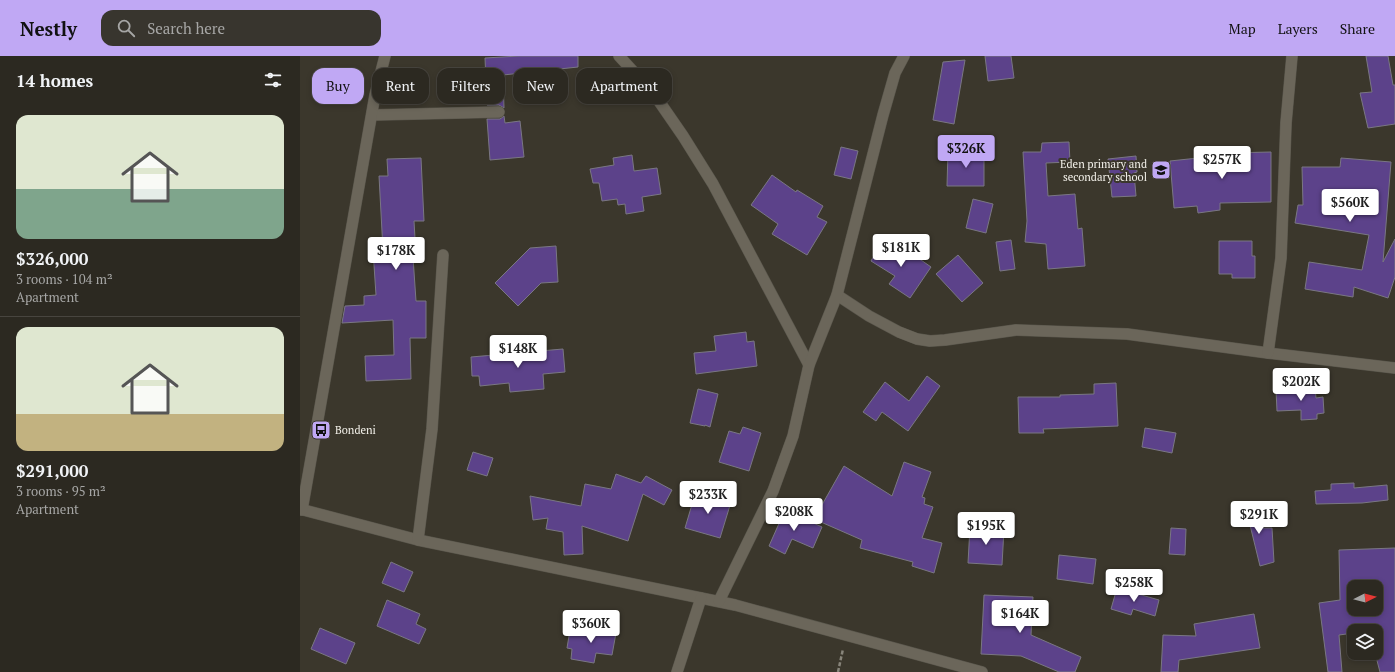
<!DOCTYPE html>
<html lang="en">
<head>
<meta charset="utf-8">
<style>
  body { margin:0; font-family:"PT Serif",serif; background:#38352e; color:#f1f3f6; height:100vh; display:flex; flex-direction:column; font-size:15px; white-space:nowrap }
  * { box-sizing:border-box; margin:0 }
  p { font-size:13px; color:#a6a6a5 }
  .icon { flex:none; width:22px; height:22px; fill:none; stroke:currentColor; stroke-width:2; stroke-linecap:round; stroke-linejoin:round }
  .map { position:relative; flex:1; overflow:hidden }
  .details { display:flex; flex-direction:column; background:#2c2921; width:300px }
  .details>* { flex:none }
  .banner { position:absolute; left:12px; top:12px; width:380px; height:36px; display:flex; gap:8px }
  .needle { width:26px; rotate:84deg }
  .buttons { position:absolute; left:1047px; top:524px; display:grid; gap:8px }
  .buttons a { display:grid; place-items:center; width:36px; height:36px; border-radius:8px; background:#2c2921; box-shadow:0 2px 6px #0003,0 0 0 1px #48453f; font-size:20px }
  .price { position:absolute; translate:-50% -34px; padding:0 9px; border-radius:4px; background:#fff; color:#222; font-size:13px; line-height:26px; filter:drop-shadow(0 1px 2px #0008) }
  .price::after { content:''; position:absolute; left:50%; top:24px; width:12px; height:9px; margin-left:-6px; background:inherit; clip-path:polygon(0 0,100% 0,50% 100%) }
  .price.on { background:#c0a8f4; color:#111 }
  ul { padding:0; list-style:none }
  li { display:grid; align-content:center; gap:8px; height:212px; padding:0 16px }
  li+li { border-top:1px solid #48453f }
  li span { display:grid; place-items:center; height:124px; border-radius:12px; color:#555 }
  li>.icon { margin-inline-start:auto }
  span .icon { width:72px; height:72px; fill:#fffc; stroke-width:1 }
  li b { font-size:17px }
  h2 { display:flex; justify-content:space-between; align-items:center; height:48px; padding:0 16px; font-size:17px }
  .chip { padding:0 14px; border-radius:12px; background:#2c2921; box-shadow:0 2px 6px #0003,0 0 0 1px #48453f; font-size:14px; line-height:36px }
  .chip.on { background:#c0a8f4; color:#111 }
  header { display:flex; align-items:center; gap:24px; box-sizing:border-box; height:56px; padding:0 20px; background:#c0a8f4; color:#111 }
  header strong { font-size:19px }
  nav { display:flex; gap:22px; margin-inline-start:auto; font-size:14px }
  .search { width:280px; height:36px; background:#38352e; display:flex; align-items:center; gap:10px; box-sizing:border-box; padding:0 14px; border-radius:12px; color:#a6a6a5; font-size:15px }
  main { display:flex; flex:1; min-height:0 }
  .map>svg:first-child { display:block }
</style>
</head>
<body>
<header>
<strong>Nestly</strong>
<div class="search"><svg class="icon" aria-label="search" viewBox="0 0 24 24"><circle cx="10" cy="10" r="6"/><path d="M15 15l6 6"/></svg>Search here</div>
<nav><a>Map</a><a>Layers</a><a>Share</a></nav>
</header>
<main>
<section class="details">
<h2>14 homes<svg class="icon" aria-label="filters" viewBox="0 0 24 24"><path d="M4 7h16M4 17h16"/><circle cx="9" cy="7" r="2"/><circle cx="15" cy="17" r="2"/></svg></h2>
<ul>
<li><span style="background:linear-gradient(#dfe7d0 60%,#7fa58c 0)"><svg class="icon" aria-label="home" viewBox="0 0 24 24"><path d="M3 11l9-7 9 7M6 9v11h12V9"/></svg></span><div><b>$326,000</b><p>3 rooms · 104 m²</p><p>Apartment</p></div></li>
<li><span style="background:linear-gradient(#dfe7d0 70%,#c2b280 0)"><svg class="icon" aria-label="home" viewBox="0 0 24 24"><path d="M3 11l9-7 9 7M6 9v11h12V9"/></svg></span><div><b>$291,000</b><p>3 rooms · 95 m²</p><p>Apartment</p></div></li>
</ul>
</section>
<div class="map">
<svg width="1095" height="616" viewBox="0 0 1095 616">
  <rect width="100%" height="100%" fill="#3b372c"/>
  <g fill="#5c428a" stroke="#7a7783" fill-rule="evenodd">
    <polygon points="219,0 278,0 278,11 203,19 204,52 199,49 187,49 185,2"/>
    <polygon points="685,0 711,0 714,22 688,25"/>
    <polygon points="1066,0 1088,0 1093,29 1095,29 1095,68 1068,72 1060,37 1072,36"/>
    <polygon points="665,4 654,68 633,64 643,6"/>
    <polygon points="204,60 205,67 220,65 224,101 190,104 187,63 200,63"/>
    <polygon points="769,86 770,106 746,107 748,140 775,138 778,173 782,172 785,210 748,213 746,188 725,186 727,165 723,96 741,96 742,87"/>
    <polygon points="541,91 558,95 551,123 534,119"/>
    <polygon points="648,95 684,95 684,130 647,130"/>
    <polygon points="971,96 971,146 920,147 920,154 898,157 897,150 874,152 870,105 926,99 926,97"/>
    <polygon points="332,99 334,115 357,112 361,138 342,141 344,155 326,158 325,148 318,149 317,143 302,145 299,127 293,127 290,113 314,109 313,102"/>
    <polygon points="836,100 837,116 834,117 836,140 812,141 808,103"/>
    <polygon points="121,102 124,165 114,165 116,200 113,201 116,245 126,245 126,282 110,282 111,323 66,325 65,300 94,299 93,264 42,267 45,250 64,249 64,240 76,239 73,194 83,194 79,120 88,120 87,103"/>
    <polygon points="1041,102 1091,106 1083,206 1095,183 1095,221 1088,242 1054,231 1053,241 1005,233 1009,206 1062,214 1069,179 995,167 998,149 1003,149 1002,111 1040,111"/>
    <polygon points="472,119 496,136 497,134 523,150 517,161 527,166 507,199 472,178 478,168 451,149"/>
    <polygon points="673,143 693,148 686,177 666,172"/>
    <polygon points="583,183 610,199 611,197 631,211 610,242 589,228 595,220 571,205"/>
    <polygon points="711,184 715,213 700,215 696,186"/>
    <polygon points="919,185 952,185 952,200 955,200 955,222 932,222 932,218 919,218"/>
    <polygon points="256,190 258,226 241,227 218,250 195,227 230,192"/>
    <polygon points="658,199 683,227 662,246 636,218"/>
    <polygon points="446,276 447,286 454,285 457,310 396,318 394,297 416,295 414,280"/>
    <polygon points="263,293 265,316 243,318 244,333 210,336 209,327 180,330 179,320 172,320 171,301"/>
    <polygon points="627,320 640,330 608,375 582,356 576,365 563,356 585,326 609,345"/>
    <polygon points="816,327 818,370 743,373 744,377 719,377 718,341 760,341 760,339 794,338 794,328"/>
    <polygon points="1015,331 1016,342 1023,341 1024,357 1017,358 1017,363 1001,364 1001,354 977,355 976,334"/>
    <polygon points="398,333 418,338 410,371 405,369 405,370 390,367"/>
    <polygon points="443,371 461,377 449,415 419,406 429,375 440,378"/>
    <polygon points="845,372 876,377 872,397 842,391"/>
    <polygon points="173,396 193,402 187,420 167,414"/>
    <polygon points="604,406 631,416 622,441 625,442 624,448 633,451 622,482 642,487 634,517 612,510 613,506 560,492 562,484 514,463 544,410 592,440"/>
    <polygon points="316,418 341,427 346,420 372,434 364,449 343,438 328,485 282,470 283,498 264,499 263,476 246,473 248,462 233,464 230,440 281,450 285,428 311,433"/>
    <polygon points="1054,427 1054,432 1087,429 1088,444 1062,447 1016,448 1015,435 1031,434 1031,428"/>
    <polygon points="396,435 431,446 420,482 385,472"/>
    <polygon points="963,453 963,472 972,472 974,506 960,510 950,469 940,469 939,454"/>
    <polygon points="485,454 522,471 513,492 492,483 485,498 469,490"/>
    <polygon points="670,471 704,473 702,509 668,507"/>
    <polygon points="871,472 886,473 885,499 869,498"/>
    <path d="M1095 492V616H1080L1075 597H1076V575H1054V577L1039 579 1042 616H1028L1019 547 1040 544 1039 494ZM1054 531H1076V553H1054Z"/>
    <polygon points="759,499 796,503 793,528 757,523"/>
    <polygon points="91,506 113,516 104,536 82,527"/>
    <polygon points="817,532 859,544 855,560 833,553 831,559 811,553"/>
    <polygon points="684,539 733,541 731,579 781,601 775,616 759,616 721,600 681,598"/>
    <polygon points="87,544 120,558 116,568 126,573 119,588 77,570"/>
    <polygon points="954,558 960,592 879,604 878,616 861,616 863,579 896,580 894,568"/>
    <polygon points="283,571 316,577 312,599 296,597 294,607 271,603 272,593 267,592 270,574 282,577"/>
    <polygon points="20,572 55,587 46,608 11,593"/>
  </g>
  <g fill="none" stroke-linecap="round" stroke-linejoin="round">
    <g stroke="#58554b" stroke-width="12">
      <g id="minor">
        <polyline points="319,0 354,38 383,80 413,128 509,309"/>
        <polyline points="72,59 199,56"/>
        <polyline points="537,239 569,260 599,276 617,283 630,285 645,284 716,274 827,278 968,297 1095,312"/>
        <polyline points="968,297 981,202 986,67 992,0"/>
        <polyline points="0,453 118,484 435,549 682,616"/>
        <polyline points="2,454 75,39 85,0"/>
        <polyline points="118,484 132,373 143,199"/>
        <polyline points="419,545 473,435 493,380 509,309 537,239 583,59 595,17 604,0"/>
        <polyline points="377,616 401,542"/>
      </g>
    </g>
    <polyline stroke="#88857b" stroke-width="2.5" stroke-dasharray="4 2" stroke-linecap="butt" points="538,616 543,593"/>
    <use href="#minor" stroke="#6b665a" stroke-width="11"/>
  </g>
  <defs>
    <g id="school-square" transform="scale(1)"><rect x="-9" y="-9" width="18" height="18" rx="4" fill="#c0a8f4" stroke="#3b372c"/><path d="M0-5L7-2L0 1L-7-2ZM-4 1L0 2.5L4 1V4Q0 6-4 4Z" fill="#111"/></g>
    <g id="bus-square" transform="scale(1)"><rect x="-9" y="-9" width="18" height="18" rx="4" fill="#c0a8f4" stroke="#3b372c"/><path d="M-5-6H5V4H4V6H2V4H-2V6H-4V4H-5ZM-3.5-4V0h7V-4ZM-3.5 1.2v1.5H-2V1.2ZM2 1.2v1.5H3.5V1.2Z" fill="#111"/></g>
  </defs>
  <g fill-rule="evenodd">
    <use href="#school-square" x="861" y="114"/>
    <use href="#bus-square" x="21" y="374"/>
  </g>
  <g text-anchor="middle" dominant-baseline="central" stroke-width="4" stroke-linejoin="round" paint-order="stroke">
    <g font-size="11" fill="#f2f0e9" stroke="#3b372c" text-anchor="end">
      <text x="847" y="108">Eden primary and<tspan x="847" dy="13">secondary school</tspan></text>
      <text x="35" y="374" text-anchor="start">Bondeni</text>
    </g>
  </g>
</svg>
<div class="buttons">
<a><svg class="needle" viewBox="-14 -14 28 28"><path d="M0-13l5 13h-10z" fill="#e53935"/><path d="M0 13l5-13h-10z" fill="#a6a6a5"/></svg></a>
<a><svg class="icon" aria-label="layers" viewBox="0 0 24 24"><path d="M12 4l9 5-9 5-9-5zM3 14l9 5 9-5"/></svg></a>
</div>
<b class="price on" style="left:666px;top:113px">$326K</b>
<b class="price" style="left:922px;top:124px">$257K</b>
<b class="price" style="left:1050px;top:167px">$560K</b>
<b class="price" style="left:601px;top:212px">$181K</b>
<b class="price" style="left:96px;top:215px">$178K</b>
<b class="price" style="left:218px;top:313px">$148K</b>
<b class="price" style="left:1001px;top:346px">$202K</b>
<b class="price" style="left:408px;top:459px">$233K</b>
<b class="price" style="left:494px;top:476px">$208K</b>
<b class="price" style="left:959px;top:479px">$291K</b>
<b class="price" style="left:686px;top:490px">$195K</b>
<b class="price" style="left:834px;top:547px">$258K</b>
<b class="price" style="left:720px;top:578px">$164K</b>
<b class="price" style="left:291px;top:588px">$360K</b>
<div class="banner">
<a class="chip on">Buy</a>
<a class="chip">Rent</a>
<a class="chip">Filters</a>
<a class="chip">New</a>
<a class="chip">Apartment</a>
</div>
</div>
</main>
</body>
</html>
